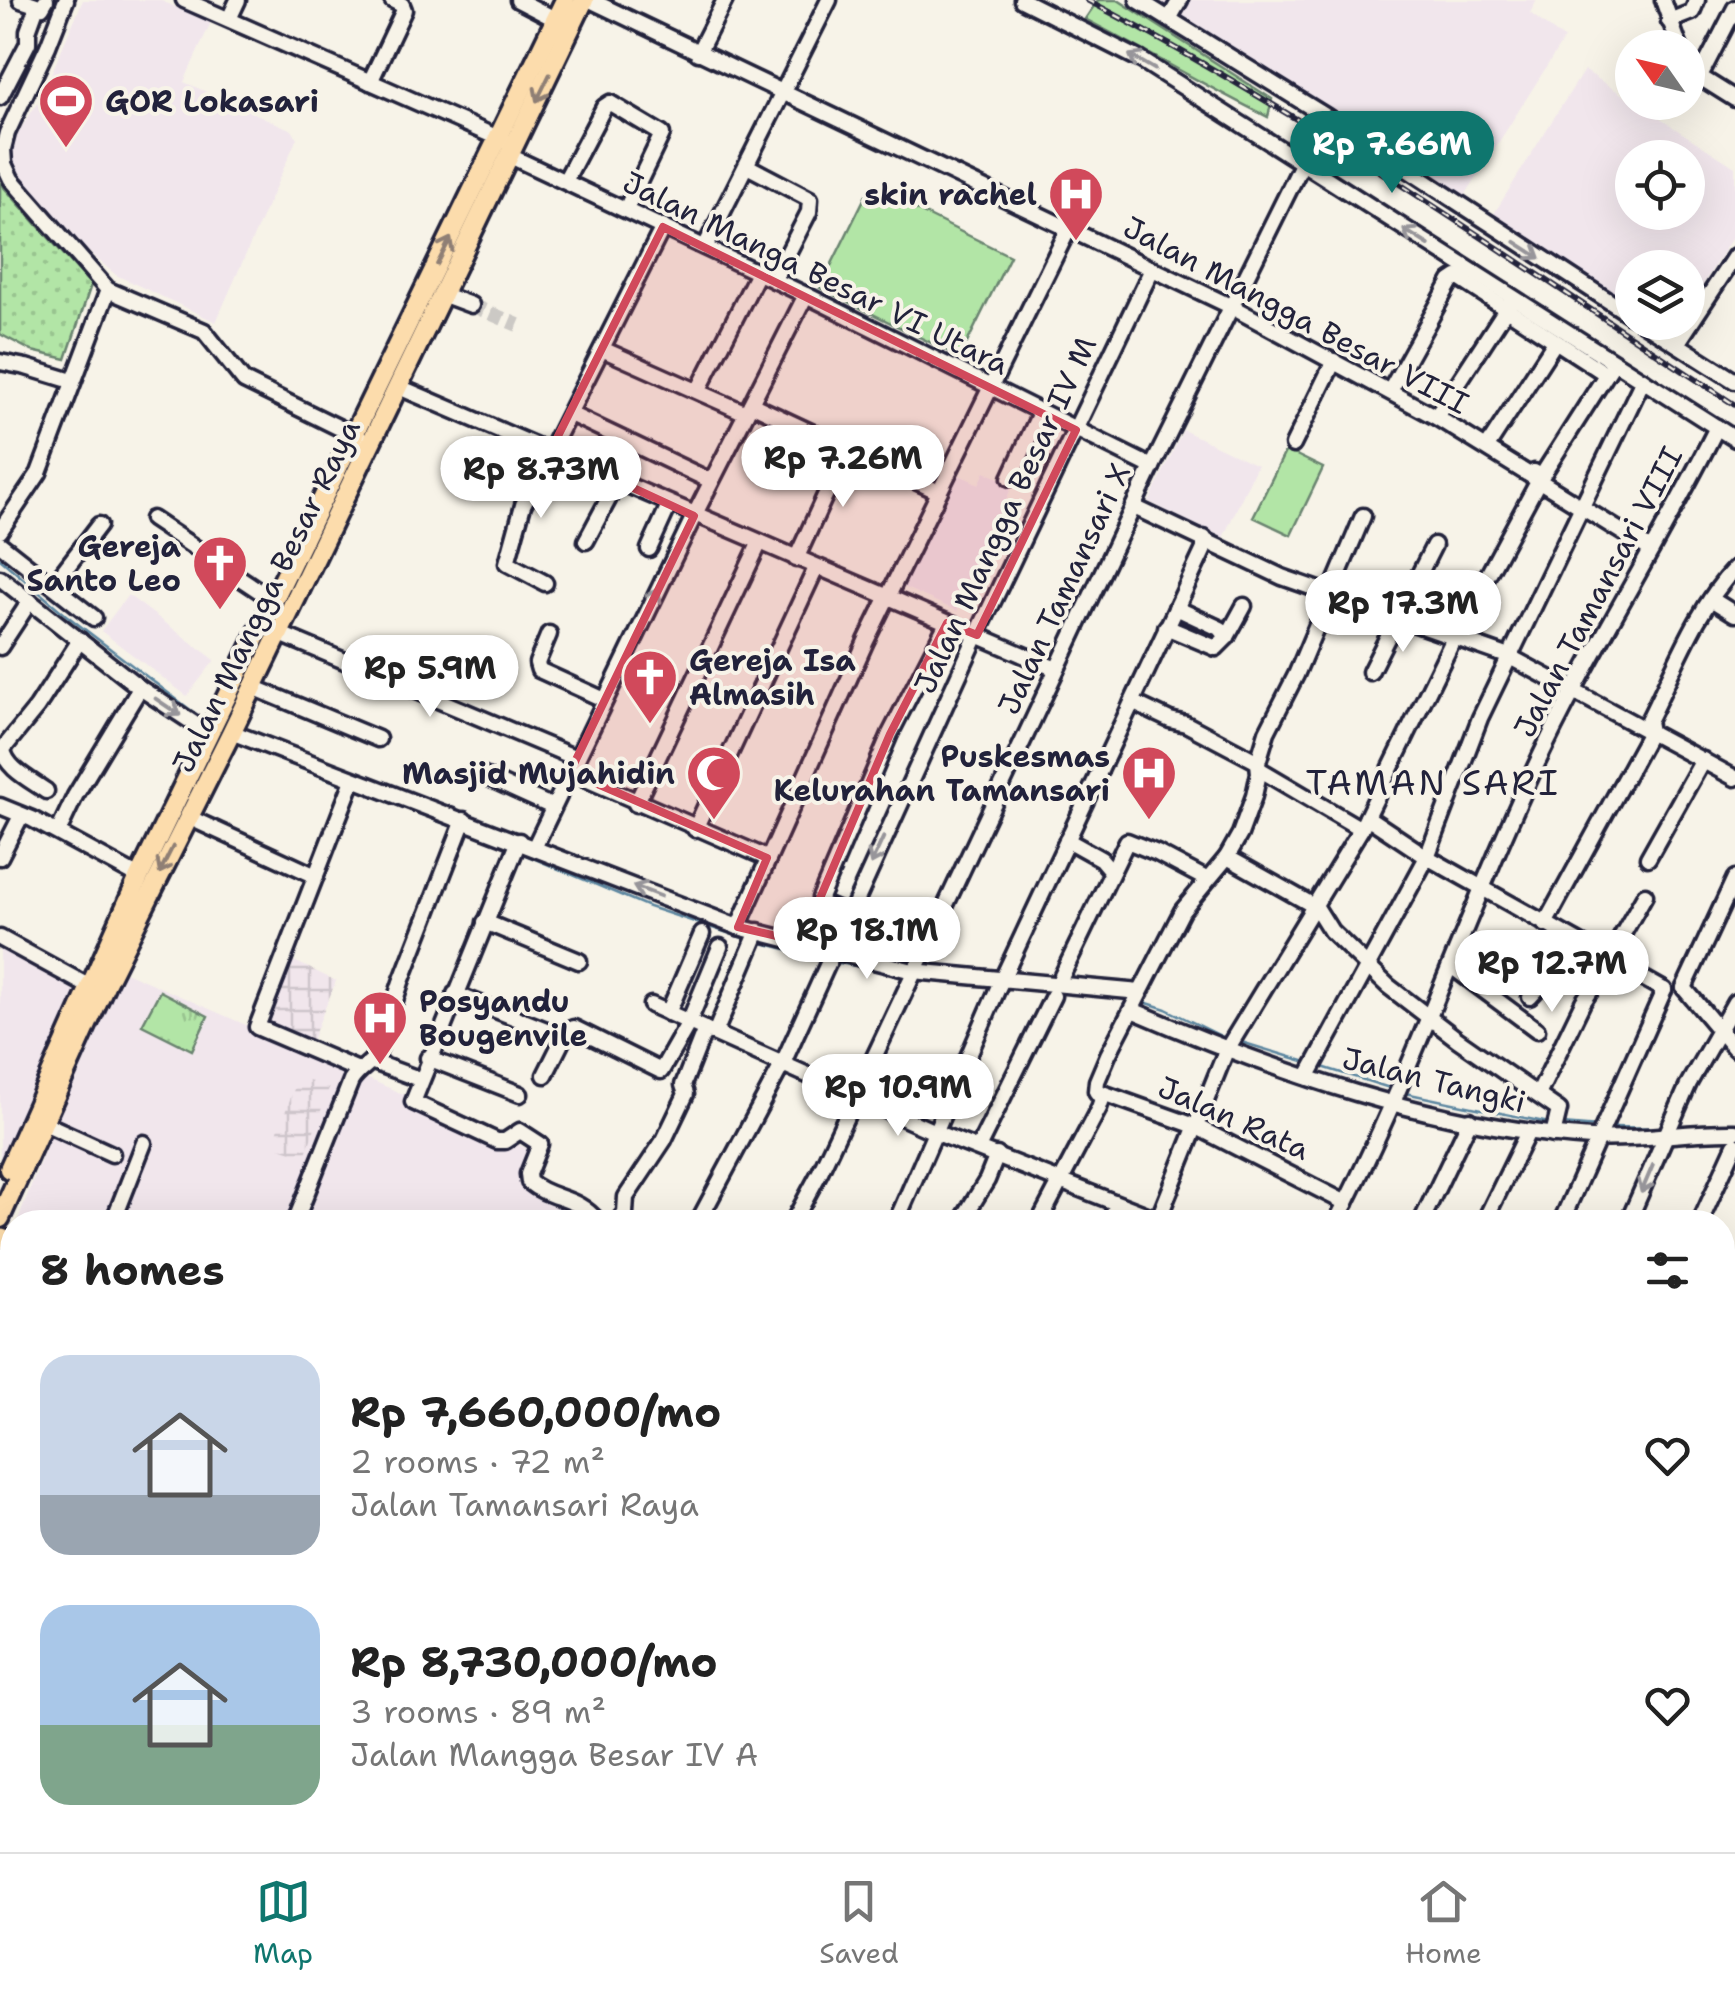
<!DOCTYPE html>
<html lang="en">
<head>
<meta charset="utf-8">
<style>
  body { margin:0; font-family:"Shantell Sans",sans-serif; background:#f6f6f6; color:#222; height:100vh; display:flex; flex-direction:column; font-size:38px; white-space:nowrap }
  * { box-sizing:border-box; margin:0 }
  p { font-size:32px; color:#767676 }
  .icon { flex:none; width:55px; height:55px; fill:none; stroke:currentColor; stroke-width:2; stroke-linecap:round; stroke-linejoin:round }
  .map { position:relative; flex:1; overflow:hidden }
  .details { position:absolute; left:0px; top:1210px; width:1735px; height:642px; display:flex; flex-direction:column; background:#fff; border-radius:40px 40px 0 0; box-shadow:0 10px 40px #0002 }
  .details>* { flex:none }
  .needle { width:65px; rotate:304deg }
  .buttons { position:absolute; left:1615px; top:30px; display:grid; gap:20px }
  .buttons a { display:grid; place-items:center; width:90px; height:90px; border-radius:50%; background:#fff; box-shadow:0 10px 40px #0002; font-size:50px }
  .price { position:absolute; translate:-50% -85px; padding:0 22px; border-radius:35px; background:#fff; color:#222; font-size:32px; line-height:65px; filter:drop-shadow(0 2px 5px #0008) }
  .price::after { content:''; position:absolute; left:50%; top:60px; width:30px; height:22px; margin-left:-15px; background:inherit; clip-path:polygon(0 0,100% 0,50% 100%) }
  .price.selected { background:#0f766e; color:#fff }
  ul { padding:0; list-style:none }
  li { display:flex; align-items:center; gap:30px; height:250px; padding:0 40px }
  li span { display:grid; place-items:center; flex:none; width:280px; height:200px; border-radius:30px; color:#555 }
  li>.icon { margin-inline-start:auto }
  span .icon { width:120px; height:120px; fill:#fffc; stroke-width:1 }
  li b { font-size:42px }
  h2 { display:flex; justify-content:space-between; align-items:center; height:120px; padding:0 40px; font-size:42px }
  .menu { display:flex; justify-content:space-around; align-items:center; height:140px; border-top:2px solid #e0e0e0; background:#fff; font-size:28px; color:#767676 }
  .menu a { display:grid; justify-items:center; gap:5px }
  .menu .selected { color:#0f766e }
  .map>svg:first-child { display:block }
</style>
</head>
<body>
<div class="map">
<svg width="1735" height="1852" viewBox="0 0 1735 1852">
  <defs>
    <pattern id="industrial-grid" width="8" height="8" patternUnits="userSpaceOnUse" patternTransform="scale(2.5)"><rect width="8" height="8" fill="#f1e6ec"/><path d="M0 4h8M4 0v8" fill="none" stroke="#cec5cb"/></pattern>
    <pattern id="grass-dots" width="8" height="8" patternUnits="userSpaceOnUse" patternTransform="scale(2.5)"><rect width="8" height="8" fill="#b2e5a6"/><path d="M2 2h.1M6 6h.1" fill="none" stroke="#99c490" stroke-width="1.8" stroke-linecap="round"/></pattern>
    <pattern id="park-tufts" width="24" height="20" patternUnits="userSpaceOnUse" patternTransform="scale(2.5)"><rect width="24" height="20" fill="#b2e5a6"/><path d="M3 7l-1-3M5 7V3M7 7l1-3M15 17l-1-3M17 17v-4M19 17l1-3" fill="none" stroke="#99c490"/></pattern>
  </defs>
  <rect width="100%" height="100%" fill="#f7f3e8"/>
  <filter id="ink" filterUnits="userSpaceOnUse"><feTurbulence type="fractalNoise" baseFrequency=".01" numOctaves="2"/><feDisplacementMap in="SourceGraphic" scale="20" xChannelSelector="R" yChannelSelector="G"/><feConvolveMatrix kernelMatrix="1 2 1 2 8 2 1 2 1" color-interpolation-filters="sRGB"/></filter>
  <g filter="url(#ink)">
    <g fill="#f1e6ec" fill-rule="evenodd">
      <polygon points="83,0 159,0 211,22 184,82 292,130 297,138 216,322 116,275 78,243 11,170 9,147 41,97"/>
      <polygon points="1164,0 1537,0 1530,13 1564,39 1459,205 1160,7"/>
      <path d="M1584 70 1735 167V233L1688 308V268H1632V321L1485 228ZM1632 158H1688V212H1632Z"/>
      <polygon points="1183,430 1257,465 1223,538 1149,502"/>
      <polygon points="950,471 979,484 985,472 1013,484 957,611 899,585"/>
      <polygon points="128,595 215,660 187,696 101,631"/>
      <polygon points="0,940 95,993 78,1045 0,1174"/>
      <polygon points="123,971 544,1156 535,1181 568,1195 556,1222 17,1222 52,1131"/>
      <polygon points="1021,1840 1224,1840 1218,1852 1016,1852"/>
      <polygon points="1237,1840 1373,1840 1403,1852 1231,1852"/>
    </g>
    <g fill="url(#industrial-grid)">
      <polygon points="292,960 336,981 310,1045 263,1027"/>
      <polygon points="299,1076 329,1088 305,1156 272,1146"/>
    </g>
    <polygon fill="url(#grass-dots)" stroke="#6a8470" stroke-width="2.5" points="0,183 91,285 66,359 32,351 0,334"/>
    <polygon fill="url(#park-tufts)" stroke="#6a8470" stroke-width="2.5" points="160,991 208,1016 192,1050 142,1025"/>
    <g fill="#b2e5a6" stroke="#6a8470" stroke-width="2.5">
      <path d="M1098 0H1118L1272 99 1268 117C1206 87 1147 51 1085 19Z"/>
      <polygon points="870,187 1010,256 960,357 820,288"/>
      <polygon points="1286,450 1323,468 1291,535 1253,517"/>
    </g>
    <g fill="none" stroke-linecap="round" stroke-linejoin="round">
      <g stroke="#5b86a0" stroke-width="2.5">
        <polyline points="0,559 66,615 205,721"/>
        <polyline points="237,743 345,786"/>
        <polyline points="358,790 453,827"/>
        <polyline points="465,831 509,848"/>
        <polyline points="521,853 649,907 743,938"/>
        <polyline points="762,943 822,958"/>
        <polyline points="834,962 900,974"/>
        <polyline points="1007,987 1049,992"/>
        <polyline points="1057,992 1094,995"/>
        <polyline points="1141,1001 1166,1009 1225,1038"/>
        <polyline points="1238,1041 1307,1062"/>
        <polyline points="1319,1066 1393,1089"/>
        <polyline points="1405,1093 1549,1123"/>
        <polyline points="1562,1124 1599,1127"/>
        <polyline points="1612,1127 1664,1128"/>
      </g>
      <polyline stroke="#ccc9c5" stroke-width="14" stroke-dasharray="14 7" stroke-linecap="butt" points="471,305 518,325"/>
      <g stroke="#22223b" stroke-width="21">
        <g id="minor">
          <polyline points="21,0 42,7 46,0"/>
          <polyline points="66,0 48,46 7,133 3,149 4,164 11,179 108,290 204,331 244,381 360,438"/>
          <polyline points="184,0 505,141"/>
          <polyline points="518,0 549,16"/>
          <polyline points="590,0 1230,306 1436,417 1651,550"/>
          <polyline points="1022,0 1141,60 1735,439"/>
          <polyline points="1138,0 1327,117 1632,316"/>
          <polyline points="1663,0 1680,48"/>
          <polyline points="229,19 238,0"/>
          <polyline points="1169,19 1180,0"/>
          <polyline points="1669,21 1692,12 1697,0"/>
          <polyline points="698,53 725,0"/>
          <polyline points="1688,66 1692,72 1735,99"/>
          <polyline points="1700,76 1735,8"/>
          <polyline points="370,82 404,10 402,5 392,0"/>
          <polyline points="0,97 28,43 28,31 37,6"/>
          <polyline points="510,156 806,295 1152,467"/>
          <polyline points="747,166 810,199 809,212 774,280"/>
          <polyline points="565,181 604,107 610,103 662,134 626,209"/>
          <polyline points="705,247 829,0"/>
          <polyline points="444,295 471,305"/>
          <polyline points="1642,322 1735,381"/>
          <polyline points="1677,344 1735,256"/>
          <polyline points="602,349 746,413"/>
          <polyline points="0,362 26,367 72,381"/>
          <polyline points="399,387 1056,669"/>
          <polyline points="698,391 758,273"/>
          <polyline points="1390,391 1451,281 1457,277 1606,374"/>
          <polyline points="751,404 939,492"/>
          <polyline points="570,414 711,481"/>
          <polyline points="1436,417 1510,303"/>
          <polyline points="1293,445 1334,361"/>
          <polyline points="1487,447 1555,342"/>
          <polyline points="1534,472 1541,477 1611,367"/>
          <polyline points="1010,478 1040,413"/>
          <polyline points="1134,507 1282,577 1510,657 1735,778"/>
          <polyline points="152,519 273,600"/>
          <polyline points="0,531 39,473 108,290"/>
          <polyline points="586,541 618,481"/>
          <polyline points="0,544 94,618"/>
          <polyline points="649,549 669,505"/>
          <polyline points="796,559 847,448"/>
          <polyline points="0,578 140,688 210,734"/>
          <polyline points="545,583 507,563 523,505 663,227"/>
          <polyline points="53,585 99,525"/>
          <polyline points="1711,599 1735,614"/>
          <polyline points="1166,627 1216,648 1227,637 1221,629 1176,608"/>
          <polyline points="278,633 576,758"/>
          <polyline points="549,634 537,663 539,670 605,700"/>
          <polyline points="1227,637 1244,606"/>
          <polyline points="0,647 30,601"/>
          <polyline points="1370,672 1434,545"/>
          <polyline points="253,687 378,739"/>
          <polyline points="1132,702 1170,720 1186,724 1258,762"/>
          <polyline points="231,732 738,927 913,971 1140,992"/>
          <polyline points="1259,769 1361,829"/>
          <polyline points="570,772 767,858"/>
          <polyline points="482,775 553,807"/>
          <polyline points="353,780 257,1027 358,1070"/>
          <path d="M46 791C31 780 5 768 3 749L37 707 80 640"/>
          <polyline points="636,804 759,544"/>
          <polyline points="0,806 32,819 139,877"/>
          <polyline points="188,817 316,876"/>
          <polyline points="1367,817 1427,857 1664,990"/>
          <polyline points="695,829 816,568"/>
          <polyline points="58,832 75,796 140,688"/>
          <polyline points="1067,840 1101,859 1111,871"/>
          <path d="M519 841 413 1102 497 1141H505L520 1131 540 1144 528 1174 529 1182C552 1201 577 1195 598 1222"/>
          <polyline points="534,848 694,516 806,295"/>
          <polyline points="0,857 21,816"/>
          <polyline points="1227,857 1316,907 1331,931 1388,986 1457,1039 1559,1110 1553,1135"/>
          <polyline points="1648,858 1703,760"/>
          <polyline points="848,915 822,904 820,898 890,734 947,623"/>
          <polyline points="485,922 579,961"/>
          <path d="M1545 924 1650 732 1648 721C1674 670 1696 609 1735 568"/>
          <polyline points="738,927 866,641 1069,228"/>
          <polyline points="0,938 88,986"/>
          <polyline points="1451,966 1537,1030"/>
          <polyline points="1058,984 1127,841 1157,853 1206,879"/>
          <polyline points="1684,988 1735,878"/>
          <polyline points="1684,988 1735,1049"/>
          <polyline points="455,994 564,1037"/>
          <polyline points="1530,997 1566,958 1576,941"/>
          <polyline points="651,1005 937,1133 1165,1222"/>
          <path d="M1132 1010C1276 1072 1433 1127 1591 1138 1639 1141 1687 1131 1735 1132"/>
          <polyline points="668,1013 702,934"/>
          <polyline points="715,1033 758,931"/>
          <polyline points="428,1058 520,1094"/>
          <polyline points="373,1062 419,1079"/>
          <polyline points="545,1075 567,1031 574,1028 661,1071 689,1022 720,947"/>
          <polyline points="1308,1076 1427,857 1480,718 1643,380"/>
          <polyline points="1097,1091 1195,1126 1346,1203"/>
          <polyline points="1538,1095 1583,1002 1611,960 1620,939 1645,895"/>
          <polyline points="44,1123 112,1154"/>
          <polyline points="978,1148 1053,996"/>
          <polyline points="1158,1220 1226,1051 1361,829 1455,636 1539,480"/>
          <polyline points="113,1222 144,1143"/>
          <path d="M295 1222 351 1081C359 1068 371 1065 378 1052L401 982 464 820"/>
          <polyline points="617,1222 625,1213 626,1197 664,1140 686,1094 683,1085 705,1029"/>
          <polyline points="698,1222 782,1065 977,635 1152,269"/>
          <polyline points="793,1222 820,1172 1152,467 1302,164"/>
          <polyline points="896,1222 998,988 1204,549 1204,538"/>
          <polyline points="961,1222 987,1180 997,1155"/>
          <polyline points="1039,1222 1099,1108 1102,1099 1096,1091 1097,1081 1108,1055 1182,911 1227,857 1240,834 1254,796 1259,773 1258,762 1267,732 1296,675 1363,516"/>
          <polyline points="1108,1222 1118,1205"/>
          <path d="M1336 1222C1411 1078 1462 924 1531 776 1586 657 1658 546 1717 427"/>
          <polyline points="1421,1222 1470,1120"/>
          <polyline points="1484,1222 1528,1132"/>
          <polyline points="1561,1222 1664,990"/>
          <polyline points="1628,1222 1689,1083 1735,1002"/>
          <polyline points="1700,1222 1735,1145"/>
          <polyline points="1722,1324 1735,1296"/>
          <polyline points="0,1441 12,1423"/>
          <polyline points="0,1586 12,1568"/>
          <polyline points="0,1652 12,1662"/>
          <polyline points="0,1690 12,1672"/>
          <polyline points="1722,1751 1735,1719"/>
          <polyline points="0,1761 12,1748"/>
          <polyline points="136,1840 150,1852"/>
          <polyline points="0,1845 12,1829"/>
          <polyline points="823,1847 835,1852"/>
          <polyline points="156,1852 168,1840"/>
          <polyline points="230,1852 234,1840"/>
          <polyline points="274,1852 281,1840"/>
          <polyline points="348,1852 353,1840"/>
          <polyline points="482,1852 488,1840"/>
          <polyline points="604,1852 610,1840"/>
          <polyline points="719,1852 724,1840"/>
          <polyline points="788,1852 794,1840"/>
          <polyline points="888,1852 892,1843"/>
          <polyline points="995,1852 1001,1840"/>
          <polyline points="1219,1852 1225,1840"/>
          <polyline points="1683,1852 1688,1840"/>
        </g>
      </g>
      <g stroke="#22223b" stroke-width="25">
        <g id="major">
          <polyline points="9,1169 139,877 565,0"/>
          <polyline points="0,1218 105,985 231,733 584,0"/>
          <polyline points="0,1238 12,1242"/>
          <polyline points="0,1281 12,1286"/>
          <polyline points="0,1295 12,1300"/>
          <polyline points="1722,1500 1735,1490"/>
          <polyline points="1722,1521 1735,1512"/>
          <polyline points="1386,1840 1416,1852"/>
          <polyline points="1530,1840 1561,1852"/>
          <polyline points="1568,1840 1600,1852"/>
          <polyline points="1455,1852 1460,1840"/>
          <polyline points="1474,1852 1480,1840"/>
        </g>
      </g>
      <use href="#minor" stroke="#f7f3e8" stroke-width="14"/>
      <use href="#major" stroke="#fcdcac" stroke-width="18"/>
      <g stroke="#22223b" stroke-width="6">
        <path id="rail" d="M1087 0C1312 117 1522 266 1735 405"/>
      </g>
      <use href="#rail" stroke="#f7f3e8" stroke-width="2.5" stroke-dasharray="8" stroke-linecap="butt"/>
    </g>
    <defs><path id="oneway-shaft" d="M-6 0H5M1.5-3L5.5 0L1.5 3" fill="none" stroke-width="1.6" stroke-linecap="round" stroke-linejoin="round" transform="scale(2.5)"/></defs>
    <g stroke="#97959a">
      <use href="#oneway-shaft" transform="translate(1142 62) rotate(-150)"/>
      <use href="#oneway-shaft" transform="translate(1416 237) rotate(-148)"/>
      <use href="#oneway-shaft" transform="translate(1528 250) rotate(33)"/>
      <use href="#oneway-shaft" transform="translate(652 602) rotate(-64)"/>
      <use href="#oneway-shaft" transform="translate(168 707) rotate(34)"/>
      <use href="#oneway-shaft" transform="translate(877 851) rotate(115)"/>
      <use href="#oneway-shaft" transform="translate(647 891) rotate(-159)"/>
      <use href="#oneway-shaft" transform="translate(1647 1179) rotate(113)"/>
    </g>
    <g stroke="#8f7f74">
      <use href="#oneway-shaft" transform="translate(543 88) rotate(116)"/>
      <use href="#oneway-shaft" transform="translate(444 251) rotate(-63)"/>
      <use href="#oneway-shaft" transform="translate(166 860) rotate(117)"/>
    </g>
  </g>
  <path fill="#d1495b" fill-opacity="0.2" stroke="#d1495b" stroke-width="8" stroke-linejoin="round" d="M663 227 1076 430 977 635 947 623 890 734 818 903 848 915 832 949 738 927 767 858 570 772 694 516 551 450Z"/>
  <defs>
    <g id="stadium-pin" transform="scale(2.875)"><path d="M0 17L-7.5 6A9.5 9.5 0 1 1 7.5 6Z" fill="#d1495b" stroke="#f7f3e8"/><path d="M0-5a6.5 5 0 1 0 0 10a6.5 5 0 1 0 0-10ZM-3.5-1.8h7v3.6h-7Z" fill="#fff"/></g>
    <g id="hospital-pin" transform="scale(2.875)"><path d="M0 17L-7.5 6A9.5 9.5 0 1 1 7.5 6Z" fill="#d1495b" stroke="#f7f3e8"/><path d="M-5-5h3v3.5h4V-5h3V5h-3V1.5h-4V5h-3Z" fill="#fff"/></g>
    <g id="church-pin" transform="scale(2.875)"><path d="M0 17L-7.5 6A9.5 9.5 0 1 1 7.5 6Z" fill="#d1495b" stroke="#f7f3e8"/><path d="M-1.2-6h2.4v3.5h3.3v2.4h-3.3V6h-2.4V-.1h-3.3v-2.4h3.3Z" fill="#fff"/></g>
    <g id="mosque-pin" transform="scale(2.875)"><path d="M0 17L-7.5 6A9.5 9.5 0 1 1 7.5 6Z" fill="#d1495b" stroke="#f7f3e8"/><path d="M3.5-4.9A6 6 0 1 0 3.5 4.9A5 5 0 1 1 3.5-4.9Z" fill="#fff"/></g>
  </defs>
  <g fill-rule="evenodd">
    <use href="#stadium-pin" x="66" y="101"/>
    <use href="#hospital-pin" x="1076" y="194"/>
    <use href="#church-pin" x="220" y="563"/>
    <use href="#church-pin" x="650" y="677"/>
    <use href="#mosque-pin" x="714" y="773"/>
    <use href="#hospital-pin" x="1149" y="773"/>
    <use href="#hospital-pin" x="380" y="1018"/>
  </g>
  <g text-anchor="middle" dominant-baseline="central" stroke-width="8" stroke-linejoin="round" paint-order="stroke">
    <g font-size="30" font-weight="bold" fill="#22223b" stroke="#f7f3e8" text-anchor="end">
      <text x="105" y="101" text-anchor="start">GOR Lokasari</text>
      <text x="1037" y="194">skin rachel</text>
      <text x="181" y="546">Gereja<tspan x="181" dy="34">Santo Leo</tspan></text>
      <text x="689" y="660" text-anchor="start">Gereja Isa<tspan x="689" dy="34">Almasih</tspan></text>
      <text x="1110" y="756">Puskesmas<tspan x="1110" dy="34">Kelurahan Tamansari</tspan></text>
      <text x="675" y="773">Masjid Mujahidin</text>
      <text x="419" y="1001" text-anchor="start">Posyandu<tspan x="419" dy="34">Bougenvile</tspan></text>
    </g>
    <g font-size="30" fill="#22223b" stroke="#f7f3e8">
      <text transform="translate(816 273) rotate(26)">Jalan Manga Besar VI Utara</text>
      <text transform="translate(1296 315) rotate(28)">Jalan Mangga Besar VIII</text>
      <text transform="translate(1005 515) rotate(-65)">Jalan Mangga Besar IV M</text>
      <text transform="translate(1064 589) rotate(-65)">Jalan Tamansari X</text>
      <text transform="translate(1598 592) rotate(-62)">Jalan Tamansari VIII</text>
      <text transform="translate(266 596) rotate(-64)">Jalan Mangga Besar Raya</text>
      <text transform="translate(1434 1080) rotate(14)">Jalan Tangki</text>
      <text transform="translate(1234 1118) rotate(24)">Jalan Rata</text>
    </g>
    <g font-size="35" letter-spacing="2.5" fill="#22223b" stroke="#f7f3e8">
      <text x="1433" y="782">TAMAN SARI</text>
    </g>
  </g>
</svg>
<div class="buttons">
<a><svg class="needle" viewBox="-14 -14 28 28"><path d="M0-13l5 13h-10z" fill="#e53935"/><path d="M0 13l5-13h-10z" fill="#767676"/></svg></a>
<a><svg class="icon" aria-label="locate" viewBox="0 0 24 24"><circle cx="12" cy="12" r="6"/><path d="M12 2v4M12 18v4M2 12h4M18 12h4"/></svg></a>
<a><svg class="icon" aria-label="layers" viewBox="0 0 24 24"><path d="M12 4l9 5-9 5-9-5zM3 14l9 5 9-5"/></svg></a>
</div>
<b class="price selected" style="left:1392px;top:196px">Rp 7.66M</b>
<b class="price" style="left:843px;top:510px">Rp 7.26M</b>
<b class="price" style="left:541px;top:521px">Rp 8.73M</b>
<b class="price" style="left:1403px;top:655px">Rp 17.3M</b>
<b class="price" style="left:430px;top:720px">Rp 5.9M</b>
<b class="price" style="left:867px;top:982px">Rp 18.1M</b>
<b class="price" style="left:1552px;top:1015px">Rp 12.7M</b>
<b class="price" style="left:898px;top:1139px">Rp 10.9M</b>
<section class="details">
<h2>8 homes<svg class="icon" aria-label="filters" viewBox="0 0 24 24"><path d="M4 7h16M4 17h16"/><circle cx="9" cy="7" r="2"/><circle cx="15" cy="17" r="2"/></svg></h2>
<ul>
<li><span style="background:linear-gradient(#c9d6e8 70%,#9aa5b1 0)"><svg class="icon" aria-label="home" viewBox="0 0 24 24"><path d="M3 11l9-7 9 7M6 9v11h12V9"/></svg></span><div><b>Rp 7,660,000/mo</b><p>2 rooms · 72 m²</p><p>Jalan Tamansari Raya</p></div><svg class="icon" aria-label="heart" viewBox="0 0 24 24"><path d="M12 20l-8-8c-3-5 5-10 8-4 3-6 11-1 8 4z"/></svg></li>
<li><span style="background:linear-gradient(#a9c7e8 60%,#7fa58c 0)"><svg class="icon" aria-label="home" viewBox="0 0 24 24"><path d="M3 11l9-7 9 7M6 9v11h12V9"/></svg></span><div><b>Rp 8,730,000/mo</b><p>3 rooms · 89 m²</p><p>Jalan Mangga Besar IV A</p></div><svg class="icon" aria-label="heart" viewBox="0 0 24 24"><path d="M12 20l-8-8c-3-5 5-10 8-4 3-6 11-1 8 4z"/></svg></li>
</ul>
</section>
</div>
<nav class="menu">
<a class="selected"><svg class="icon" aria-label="map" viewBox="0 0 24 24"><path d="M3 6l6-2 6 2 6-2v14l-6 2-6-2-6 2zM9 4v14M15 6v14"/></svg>Map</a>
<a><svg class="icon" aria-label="saved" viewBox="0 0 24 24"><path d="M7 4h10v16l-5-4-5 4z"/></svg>Saved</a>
<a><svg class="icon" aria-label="home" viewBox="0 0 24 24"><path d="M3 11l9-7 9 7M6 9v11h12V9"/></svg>Home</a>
</nav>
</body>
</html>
